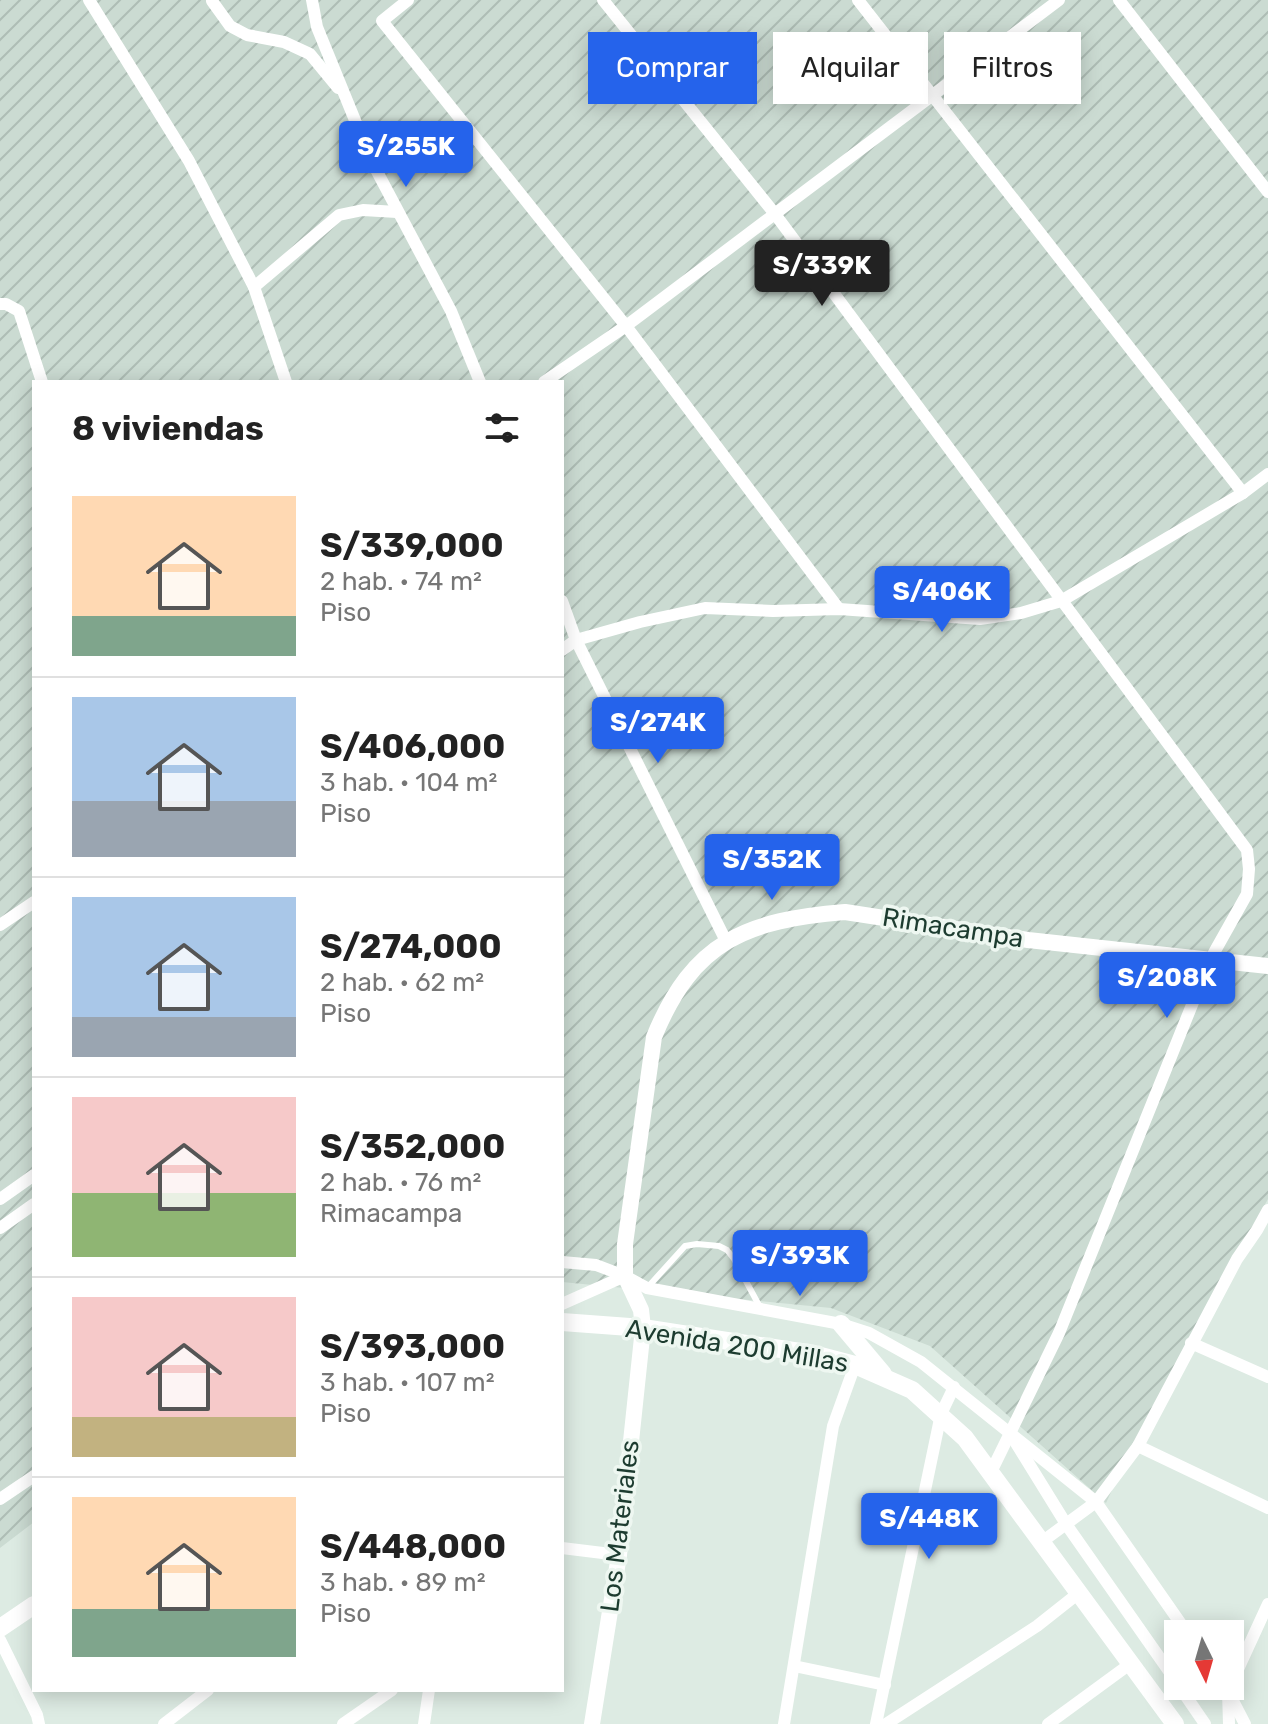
<!DOCTYPE html>
<html lang="es">
<head>
<meta charset="utf-8">
<style>
  body { margin:0; font-family:Rubik,sans-serif; background:#f6f6f6; color:#222; height:100vh; display:flex; flex-direction:column; font-size:30px; white-space:nowrap }
  * { box-sizing:border-box; margin:0 }
  p { font-size:26px; color:#767676 }
  .icon { flex:none; width:44px; height:44px; fill:none; stroke:currentColor; stroke-width:2; stroke-linecap:round; stroke-linejoin:round }
  .map { position:relative; flex:1; overflow:hidden }
  .drawer { position:absolute; left:32px; top:380px; width:532px; height:1312px; display:flex; flex-direction:column; background:#fff; border-radius:0px; box-shadow:0 4px 20px #0003 }
  .drawer>* { flex:none }
  .banner { position:absolute; left:588px; top:32px; width:560px; height:72px; display:flex; gap:16px }
  .needle { width:52px; rotate:175deg }
  .fabs { position:absolute; left:1164px; top:1620px; display:grid; gap:16px }
  .fabs a { display:grid; place-items:center; width:80px; height:80px; border-radius:0px; background:#fff; box-shadow:0 4px 20px #0003; font-size:40px }
  .price { position:absolute; translate:-50% -68px; padding:0 18px; border-radius:8px; background:#2563eb; color:#fff; font-size:26px; line-height:52px; filter:drop-shadow(0 2px 4px #0008) }
  .price::after { content:''; position:absolute; left:50%; top:48px; width:24px; height:18px; margin-left:-12px; background:inherit; clip-path:polygon(0 0,100% 0,50% 100%) }
  .price.current { background:#222; color:#fff }
  ul { padding:0; list-style:none }
  li { display:flex; align-items:center; gap:24px; height:200px; padding:0 40px }
  li+li { border-top:2px solid #e0e0e0 }
  li span { display:grid; place-items:center; flex:none; width:224px; height:160px; border-radius:0px; color:#555 }
  li>.icon { margin-inline-start:auto }
  span .icon { width:96px; height:96px; fill:#fffc; stroke-width:1 }
  li b { font-size:34px }
  h2 { display:flex; justify-content:space-between; align-items:center; height:96px; padding:0 40px; font-size:34px }
  .chip { padding:0 28px; border-radius:0px; background:#fff; box-shadow:0 4px 20px #0003; font-size:28px; line-height:72px }
  .chip.current { background:#2563eb; color:#fff }
  .map>svg:first-child { display:block }
</style>
</head>
<body>
<div class="map">
<svg width="1268" height="1724" viewBox="0 0 1268 1724">
  <defs>
    <pattern id="industrial-furrows" width="10" height="10" patternUnits="userSpaceOnUse" patternTransform="scale(2)"><rect width="10" height="10" fill="#cbdbd2"/><path d="M-1 1l2-2M0 10L10 0M9 11l2-2" fill="none" stroke="#aebdb5"/></pattern>
  </defs>
  <rect width="100%" height="100%" fill="#ddebe3"/>
  <polygon fill="url(#industrial-furrows)" points="0,0 1268,0 1268,1199 1134,1443 1106,1503 930,1346 831,1308 562,1282 562,382 34,382 34,1522 0,1548"/>
  <g fill="none" stroke-linecap="round" stroke-linejoin="round">
    <polyline stroke="#fff" stroke-width="6" points="647,1288 685,1246 697,1244 719,1246 727,1250 734,1259 761,1309"/>
    <g stroke="#fff" stroke-width="12">
      <polyline points="89,0 189,161 254,287 286,382"/>
      <polyline points="312,0 317,27 372,162 451,311 480,382"/>
      <polyline points="408,0 382,21 626,326 839,609"/>
      <polyline points="603,0 775,214 1247,850 1249,869 1247,894 1211,958 1059,1333 991,1472"/>
      <polyline points="858,0 1243,493"/>
      <polyline points="1119,0 1268,192"/>
      <polyline points="212,1 230,26 247,35 284,42 310,54 338,88"/>
      <polyline points="254,287 339,215 363,210 397,212"/>
      <polyline points="0,304 6,304 19,311 42,382"/>
      <polyline points="544,382 626,326 1059,0"/>
      <polyline points="562,601 576,640 726,941"/>
      <polyline points="562,650 576,640 640,622 705,608 773,611 839,609 980,619 1021,613 1061,601 1243,493 1268,474"/>
      <polyline points="0,925 34,902"/>
      <polyline points="0,1199 34,1175"/>
      <polyline points="0,1228 34,1204"/>
      <polyline points="562,1262 596,1265 625,1276"/>
      <polyline points="562,1304 625,1276 647,1288 841,1324 869,1333 921,1362 1096,1502 1188,1634"/>
      <polyline points="1191,1343 1268,1377"/>
      <polyline points="1016,1443 1066,1524 1178,1684"/>
      <polyline points="1138,1446 1268,1508"/>
      <polyline points="0,1499 34,1476"/>
      <polyline points="1043,1541 1096,1502 1138,1446 1237,1259 1257,1230 1268,1210"/>
      <polyline points="562,1548 619,1555"/>
      <polyline points="0,1640 37,1715 39,1724"/>
      <polyline points="794,1666 885,1685"/>
      <polyline points="1179,1686 1205,1724"/>
      <polyline points="1230,1695 1245,1724"/>
      <polyline points="164,1724 208,1690"/>
      <polyline points="343,1724 392,1690"/>
      <polyline points="424,1724 429,1690"/>
      <polyline points="784,1724 833,1426 855,1365"/>
      <polyline points="876,1724 941,1414 954,1387"/>
      <polyline points="886,1724 1037,1626 1080,1592"/>
      <polyline points="1048,1724 1130,1664"/>
      <polyline points="1229,1724 1228,1691 1268,1604"/>
    </g>
    <path stroke="#fff" stroke-width="16" d="M592 1724 619 1555 643 1328 641 1310 625 1276V1244L654 1037C693 941 747 920 845 912L1028 940 1268 966"/>
    <g stroke="#fff" stroke-width="18">
      <polyline points="562,1322 643,1328 813,1354 855,1365 912,1390 965,1438 1175,1724"/>
      <polyline points="841,1324 883,1374"/>
      <polyline points="0,1628 34,1605"/>
    </g>
  </g>
  <g text-anchor="middle" dominant-baseline="central" stroke-width="7" stroke-linejoin="round" paint-order="stroke">
    <g font-size="26" fill="#1d3c30" stroke="#eef7f1">
      <text transform="translate(953 928) rotate(9)">Rimacampa</text>
      <text transform="translate(737 1346) rotate(9)">Avenida 200 Millas</text>
      <text transform="translate(620 1526) rotate(-83)">Los Materiales</text>
    </g>
  </g>
</svg>
<div class="fabs">
<a><svg class="needle" viewBox="-14 -14 28 28"><path d="M0-13l5 13h-10z" fill="#e53935"/><path d="M0 13l5-13h-10z" fill="#767676"/></svg></a>
</div>
<b class="price" style="left:406px;top:189px">S/255K</b>
<b class="price current" style="left:822px;top:308px">S/339K</b>
<b class="price" style="left:942px;top:634px">S/406K</b>
<b class="price" style="left:658px;top:765px">S/274K</b>
<b class="price" style="left:772px;top:902px">S/352K</b>
<b class="price" style="left:1167px;top:1020px">S/208K</b>
<b class="price" style="left:800px;top:1298px">S/393K</b>
<b class="price" style="left:929px;top:1561px">S/448K</b>
<div class="banner">
<a class="chip current">Comprar</a>
<a class="chip">Alquilar</a>
<a class="chip">Filtros</a>
</div>
<section class="drawer">
<h2>8 viviendas<svg class="icon" aria-label="filters" viewBox="0 0 24 24"><path d="M4 7h16M4 17h16"/><circle cx="9" cy="7" r="2"/><circle cx="15" cy="17" r="2"/></svg></h2>
<ul>
<li><span style="background:linear-gradient(#ffd9b3 75%,#7fa58c 0)"><svg class="icon" aria-label="home" viewBox="0 0 24 24"><path d="M3 11l9-7 9 7M6 9v11h12V9"/></svg></span><div><b>S/339,000</b><p>2 hab. · 74 m²</p><p>Piso</p></div></li>
<li><span style="background:linear-gradient(#a9c7e8 65%,#9aa5b1 0)"><svg class="icon" aria-label="home" viewBox="0 0 24 24"><path d="M3 11l9-7 9 7M6 9v11h12V9"/></svg></span><div><b>S/406,000</b><p>3 hab. · 104 m²</p><p>Piso</p></div></li>
<li><span style="background:linear-gradient(#a9c7e8 75%,#9aa5b1 0)"><svg class="icon" aria-label="home" viewBox="0 0 24 24"><path d="M3 11l9-7 9 7M6 9v11h12V9"/></svg></span><div><b>S/274,000</b><p>2 hab. · 62 m²</p><p>Piso</p></div></li>
<li><span style="background:linear-gradient(#f6c9c9 60%,#8fb573 0)"><svg class="icon" aria-label="home" viewBox="0 0 24 24"><path d="M3 11l9-7 9 7M6 9v11h12V9"/></svg></span><div><b>S/352,000</b><p>2 hab. · 76 m²</p><p>Rimacampa</p></div></li>
<li><span style="background:linear-gradient(#f6c9c9 75%,#c2b280 0)"><svg class="icon" aria-label="home" viewBox="0 0 24 24"><path d="M3 11l9-7 9 7M6 9v11h12V9"/></svg></span><div><b>S/393,000</b><p>3 hab. · 107 m²</p><p>Piso</p></div></li>
<li><span style="background:linear-gradient(#ffd9b3 70%,#7fa58c 0)"><svg class="icon" aria-label="home" viewBox="0 0 24 24"><path d="M3 11l9-7 9 7M6 9v11h12V9"/></svg></span><div><b>S/448,000</b><p>3 hab. · 89 m²</p><p>Piso</p></div></li>
</ul>
</section>
</div>
</body>
</html>
